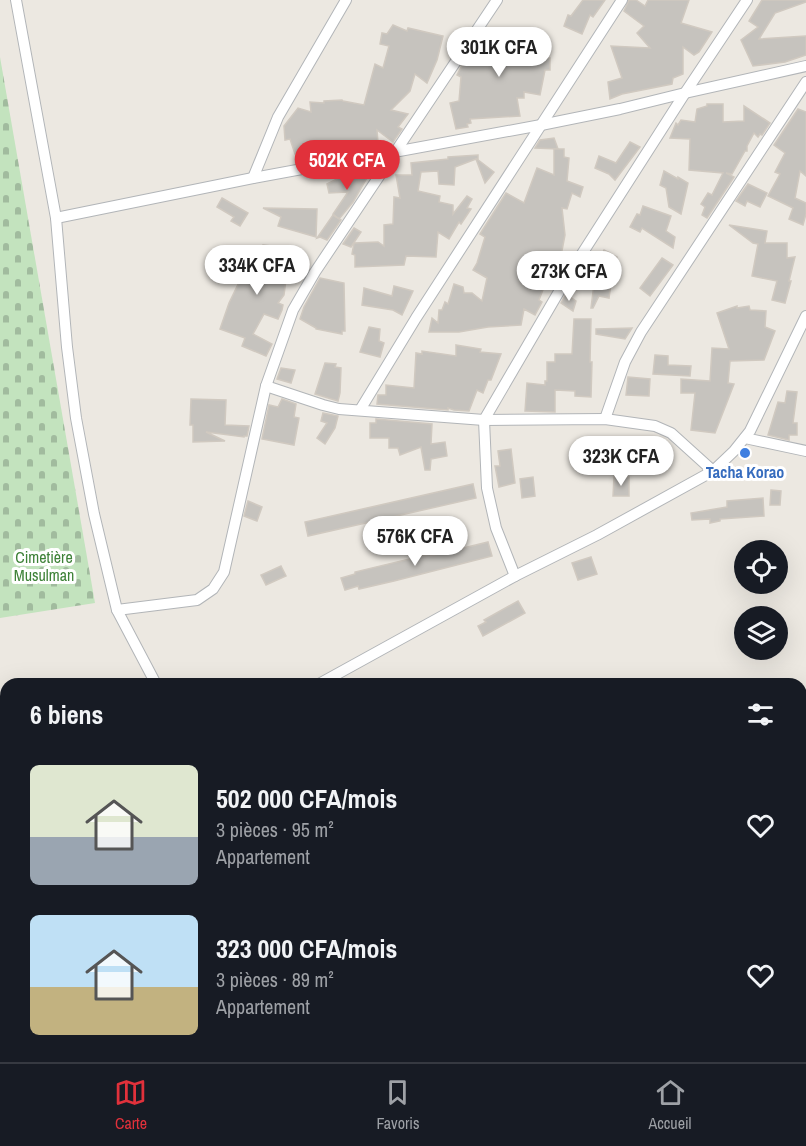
<!DOCTYPE html>
<html lang="fr">
<head>
<meta charset="utf-8">
<style>
  body { margin:0; font-family:"Archivo Narrow",sans-serif; background:#20242c; color:#f1f3f6; height:100vh; display:flex; flex-direction:column; font-size:22px; white-space:nowrap }
  * { box-sizing:border-box; margin:0 }
  p { font-size:20px; color:#9ea1a6 }
  .icon { flex:none; width:33px; height:33px; fill:none; stroke:currentColor; stroke-width:2; stroke-linecap:round; stroke-linejoin:round }
  .map { position:relative; flex:1; overflow:hidden }
  .sheet { position:absolute; left:0px; top:678px; width:807px; height:384px; display:flex; flex-direction:column; background:#171b24; border-radius:18px 18px 0 0; box-shadow:0 6px 24px #0002 }
  .sheet>* { flex:none }
  .fabs { position:absolute; left:734px; top:540px; display:grid; gap:12px }
  .fabs a { display:grid; place-items:center; width:54px; height:54px; border-radius:50%; background:#171b24; box-shadow:0 6px 24px #0002; font-size:30px }
  .price { position:absolute; translate:-50% -51px; padding:0 14px; border-radius:21px; background:#fff; color:#222; font-size:20px; line-height:39px; filter:drop-shadow(0 2px 3px #0008) }
  .price::after { content:''; position:absolute; left:50%; top:36px; width:18px; height:14px; margin-left:-9px; background:inherit; clip-path:polygon(0 0,100% 0,50% 100%) }
  .price.on { background:#e1313b; color:#fff }
  ul { padding:0; list-style:none }
  li { display:flex; align-items:center; gap:18px; height:150px; padding:0 30px }
  li span { display:grid; place-items:center; flex:none; width:168px; height:120px; border-radius:9px; color:#555 }
  li>.icon { margin-inline-start:auto }
  span .icon { width:72px; height:72px; fill:#fffc; stroke-width:1 }
  li b { font-size:26px }
  h2 { display:flex; justify-content:space-between; align-items:center; height:72px; padding:0 30px; font-size:26px }
  .dock { display:flex; justify-content:space-around; align-items:center; height:84px; border-top:2px solid #363941; background:#171b24; font-size:16px; color:#9ea1a6 }
  .dock a { display:grid; justify-items:center; gap:3px }
  .dock .on { color:#e1313b }
  .map>svg:first-child { display:block }
</style>
</head>
<body>
<div class="map">
<svg width="806" height="1062" viewBox="0 0 806 1062">
  <defs>
    <pattern id="cemetery-stones" width="16" height="16" patternUnits="userSpaceOnUse" patternTransform="scale(1.5)"><rect width="16" height="16" fill="#c3e3be"/><path d="M2 7V4a2 2 0 0 1 4 0v3zM10 15v-3a2 2 0 0 1 4 0v3z" fill="#a1bb9e"/></pattern>
  </defs>
  <rect width="100%" height="100%" fill="#ece8e1"/>
  <polygon fill="url(#cemetery-stones)" points="0,57 95,603 0,618"/>
  <g fill="#c6c3be" stroke="#d0c9c0" stroke-width="1.5">
    <polygon points="583,0 605,0 593,17 590,15 582,34 564,26 568,15 571,16"/>
    <polygon points="629,0 636,0 645,6 648,0 689,0 681,23 712,32 699,52 694,55 683,47 683,74 673,78 672,84 622,94 610,99 608,82 622,78 611,46 650,48 637,33 644,26 624,11"/>
    <polygon points="762,0 806,0 806,2 775,13 759,39 806,36 806,55 785,62 753,66 741,40 758,27 749,21"/>
    <polygon points="393,25 407,31 408,28 443,36 437,60 427,83 415,74 410,91 391,110 408,114 398,127 402,129 393,142 377,130 378,143 353,149 340,149 308,156 307,148 295,154 290,139 285,140 284,126 298,108 311,112 310,102 324,103 324,101 342,100 343,101 364,105 375,64 383,68 389,46 380,44 382,33 387,34"/>
    <polygon points="523,28 532,31 532,34 544,38 538,58 550,58 550,70 545,70 540,95 524,92 524,98 517,98 520,116 470,119 471,123 467,124 468,127 456,129 450,103 459,101 461,77 457,75 464,62 478,41 493,50 500,33 519,41"/>
    <polygon points="707,104 723,104 723,122 744,121 744,106 770,123 762,135 760,134 758,137 754,133 747,146 747,151 745,151 732,174 726,173 734,177 707,218 702,215 705,207 701,204 708,193 712,195 723,173 689,170 690,139 670,138 676,123 678,125 681,120 695,122 697,109 707,106"/>
    <polygon points="798,109 806,112 806,176 800,171 795,198 806,203 806,214 803,225 789,219 793,208 768,196 780,174 775,172 785,153 774,145"/>
    <polygon points="554,138 558,149 535,148 540,140"/>
    <polygon points="630,142 640,147 615,180 609,174 595,168 599,156 616,163"/>
    <polygon points="554,149 564,149 564,157 569,158 567,181 583,187 580,197 572,193 567,209 562,208 565,235 560,261 564,263 558,273 551,269 539,300 542,302 535,315 524,309 521,325 488,327 459,332 429,332 432,318 438,323 439,310 442,310 445,302 448,304 454,284 463,287 464,293 472,293 482,301 487,278 473,270 477,263 485,237 480,234 506,193 524,203 537,168 554,175"/>
    <polygon points="478,155 478,159 477,159 494,172 485,183 476,159 455,167 454,185 439,184 438,171 421,172 418,191 440,196 439,202 453,205 453,214 467,196 472,199 467,208 471,209 461,224 459,222 449,239 438,232 436,257 406,256 404,265 355,267 355,255 352,254 354,243 378,242 384,246 384,225 393,224 394,197 400,198 396,175 412,175 411,163 448,159 448,157"/>
    <polygon points="664,171 678,179 678,177 688,183 681,214 669,207 666,188 660,185"/>
    <polygon points="362,172 368,176 353,202 339,219 333,214 348,192 329,193 327,184 343,176 348,175 357,178"/>
    <polygon points="748,184 767,193 760,207 747,201 745,206 736,201"/>
    <polygon points="222,198 248,213 240,226 231,221 234,217 217,207"/>
    <polygon points="643,206 671,216 666,231 675,237 673,248 642,228 640,232 630,227 637,214 640,215"/>
    <polygon points="263,208 317,209 316,237 278,226 281,217"/>
    <polygon points="333,215 341,220 327,240 320,237 317,238"/>
    <polygon points="729,225 767,231 765,243 787,243 787,258 795,257 789,281 791,281 785,303 772,300 777,281 752,276 758,244 753,243"/>
    <polygon points="354,228 361,232 351,247 343,244"/>
    <polygon points="263,245 279,247 278,256 289,257 284,295 278,303 283,305 282,310 278,319 264,314 253,334 272,344 266,356 242,346 245,338 220,329 229,303 243,274 233,268 242,252 262,262"/>
    <polygon points="604,250 617,257 605,283 611,284 609,298 599,296 593,308 591,308 595,276 589,273 591,268 585,265 591,254 600,258"/>
    <polygon points="662,258 673,265 650,296 640,288"/>
    <polygon points="320,278 344,283 345,331 342,331 342,334 316,329 316,328 300,319 304,307"/>
    <polygon points="394,286 413,291 402,315 393,310 362,305 364,288 392,296"/>
    <polygon points="566,294 576,301 573,311 561,303"/>
    <polygon points="737,306 737,308 749,306 750,310 766,311 765,327 775,331 764,360 730,361 728,383 734,384 715,433 691,430 695,393 681,393 681,379 710,381 712,348 729,349 717,313"/>
    <polygon points="574,319 591,319 590,362 592,362 591,397 575,396 575,391 555,390 555,412 525,411 527,383 545,385 545,381 547,381 547,362 555,362 555,354 572,354"/>
    <polygon points="369,327 380,329 379,341 384,343 380,357 360,352"/>
    <polygon points="632,328 625,339 596,334 596,329"/>
    <polygon points="456,345 481,349 480,352 501,354 491,380 488,380 483,393 477,390 469,411 454,410 448,408 448,410 377,404 378,395 386,395 386,385 414,388 416,353 422,354 422,351 456,356"/>
    <polygon points="655,355 668,356 668,365 691,366 690,376 653,374"/>
    <polygon points="325,363 336,364 335,367 341,368 340,393 338,401 315,394"/>
    <polygon points="281,368 295,370 291,383 277,379"/>
    <polygon points="628,377 650,379 649,396 626,395"/>
    <polygon points="787,391 797,392 793,423 797,423 797,435 789,435 789,440 768,435 778,402 785,403"/>
    <polygon points="191,399 226,400 225,425 249,426 247,436 244,436 244,437 206,432 225,441 193,442 193,425 190,425"/>
    <polygon points="282,399 296,404 294,417 299,418 294,445 262,439 269,405 278,407"/>
    <polygon points="323,413 338,416 335,428 325,444 317,438 327,423 321,421"/>
    <polygon points="376,419 432,424 431,444 445,442 447,456 431,459 430,470 425,470 421,447 400,455 398,448 389,448 389,438 370,438 370,423 376,423"/>
    <polygon points="511,449 515,483 499,487 495,466 500,466 498,451"/>
    <polygon points="588,453 601,453 601,472 587,472"/>
    <polygon points="533,477 535,496 522,498 520,479"/>
    <polygon points="614,477 629,477 629,496 613,496"/>
    <polygon points="473,484 476,498 308,536 305,522"/>
    <polygon points="771,490 781,491 780,505 770,505"/>
    <polygon points="763,498 764,516 720,519 720,521 710,523 710,519 692,520 691,513 727,507 727,501"/>
    <polygon points="248,501 262,507 257,521 244,516"/>
    <polygon points="488,542 492,556 394,581 359,589 358,586 345,590 341,578 355,574 355,572 430,554 431,556"/>
    <polygon points="591,557 597,574 578,580 572,563"/>
    <polygon points="281,566 286,576 266,585 261,575"/>
    <polygon points="518,601 525,613 483,636 478,626 486,622 484,620"/>
  </g>
  <g fill="none" stroke-linecap="round" stroke-linejoin="round">
    <g stroke="#b2b5b8" stroke-width="12">
      <g id="street">
        <polyline points="16,0 56,218 67,347 76,418 94,514 117,610 156,684"/>
        <polyline points="253,178 278,117 346,0"/>
        <polyline points="56,218 253,178 541,125 620,109 685,93 806,66"/>
        <polyline points="266,386 323,405 339,409 484,420 605,419 655,426 671,433 713,471"/>
        <polyline points="360,410 416,318 622,0"/>
        <polyline points="605,419 625,362 641,332 806,82"/>
        <polyline points="745,438 806,451"/>
        <polyline points="515,576 496,528 487,488 484,420 571,271 685,93 747,0"/>
        <polyline points="117,610 197,600 213,589 224,572 266,386 293,310 315,272 497,0"/>
        <polyline points="319,684 515,576 597,535 713,471 734,451 750,431 806,316"/>
        <polyline points="358,1056 365,1062"/>
      </g>
    </g>
    <use href="#street" stroke="#fff" stroke-width="10"/>
  </g>
  <circle fill="#3f7fe0" stroke="#fff" stroke-width="2" cx="745" cy="453" r="6"/>
  <g text-anchor="middle" dominant-baseline="central" stroke-width="6" stroke-linejoin="round" paint-order="stroke">
    <g font-size="16" font-weight="bold" fill="#366cbe" stroke="#fff">
      <text x="745" y="472">Tacha Korao</text>
    </g>
    <g font-size="16" fill="#3e8238" stroke="#fff">
      <text x="44" y="557">Cimetière<tspan x="44" dy="18">Musulman</tspan></text>
    </g>
  </g>
</svg>
<div class="fabs">
<a><svg class="icon" aria-label="locate" viewBox="0 0 24 24"><circle cx="12" cy="12" r="6"/><path d="M12 2v4M12 18v4M2 12h4M18 12h4"/></svg></a>
<a><svg class="icon" aria-label="layers" viewBox="0 0 24 24"><path d="M12 4l9 5-9 5-9-5zM3 14l9 5 9-5"/></svg></a>
</div>
<b class="price" style="left:499px;top:78px">301K CFA</b>
<b class="price on" style="left:347px;top:191px">502K CFA</b>
<b class="price" style="left:257px;top:296px">334K CFA</b>
<b class="price" style="left:569px;top:302px">273K CFA</b>
<b class="price" style="left:621px;top:487px">323K CFA</b>
<b class="price" style="left:415px;top:567px">576K CFA</b>
<section class="sheet">
<h2>6 biens<svg class="icon" aria-label="filters" viewBox="0 0 24 24"><path d="M4 7h16M4 17h16"/><circle cx="9" cy="7" r="2"/><circle cx="15" cy="17" r="2"/></svg></h2>
<ul>
<li><span style="background:linear-gradient(#dfe7d0 60%,#9aa5b1 0)"><svg class="icon" aria-label="home" viewBox="0 0 24 24"><path d="M3 11l9-7 9 7M6 9v11h12V9"/></svg></span><div><b>502 000 CFA/mois</b><p>3 pièces · 95 m²</p><p>Appartement</p></div><svg class="icon" aria-label="heart" viewBox="0 0 24 24"><path d="M12 20l-8-8c-3-5 5-10 8-4 3-6 11-1 8 4z"/></svg></li>
<li><span style="background:linear-gradient(#bfe0f5 60%,#c2b280 0)"><svg class="icon" aria-label="home" viewBox="0 0 24 24"><path d="M3 11l9-7 9 7M6 9v11h12V9"/></svg></span><div><b>323 000 CFA/mois</b><p>3 pièces · 89 m²</p><p>Appartement</p></div><svg class="icon" aria-label="heart" viewBox="0 0 24 24"><path d="M12 20l-8-8c-3-5 5-10 8-4 3-6 11-1 8 4z"/></svg></li>
</ul>
</section>
</div>
<nav class="dock">
<a class="on"><svg class="icon" aria-label="map" viewBox="0 0 24 24"><path d="M3 6l6-2 6 2 6-2v14l-6 2-6-2-6 2zM9 4v14M15 6v14"/></svg>Carte</a>
<a><svg class="icon" aria-label="saved" viewBox="0 0 24 24"><path d="M7 4h10v16l-5-4-5 4z"/></svg>Favoris</a>
<a><svg class="icon" aria-label="home" viewBox="0 0 24 24"><path d="M3 11l9-7 9 7M6 9v11h12V9"/></svg>Accueil</a>
</nav>
</body>
</html>
